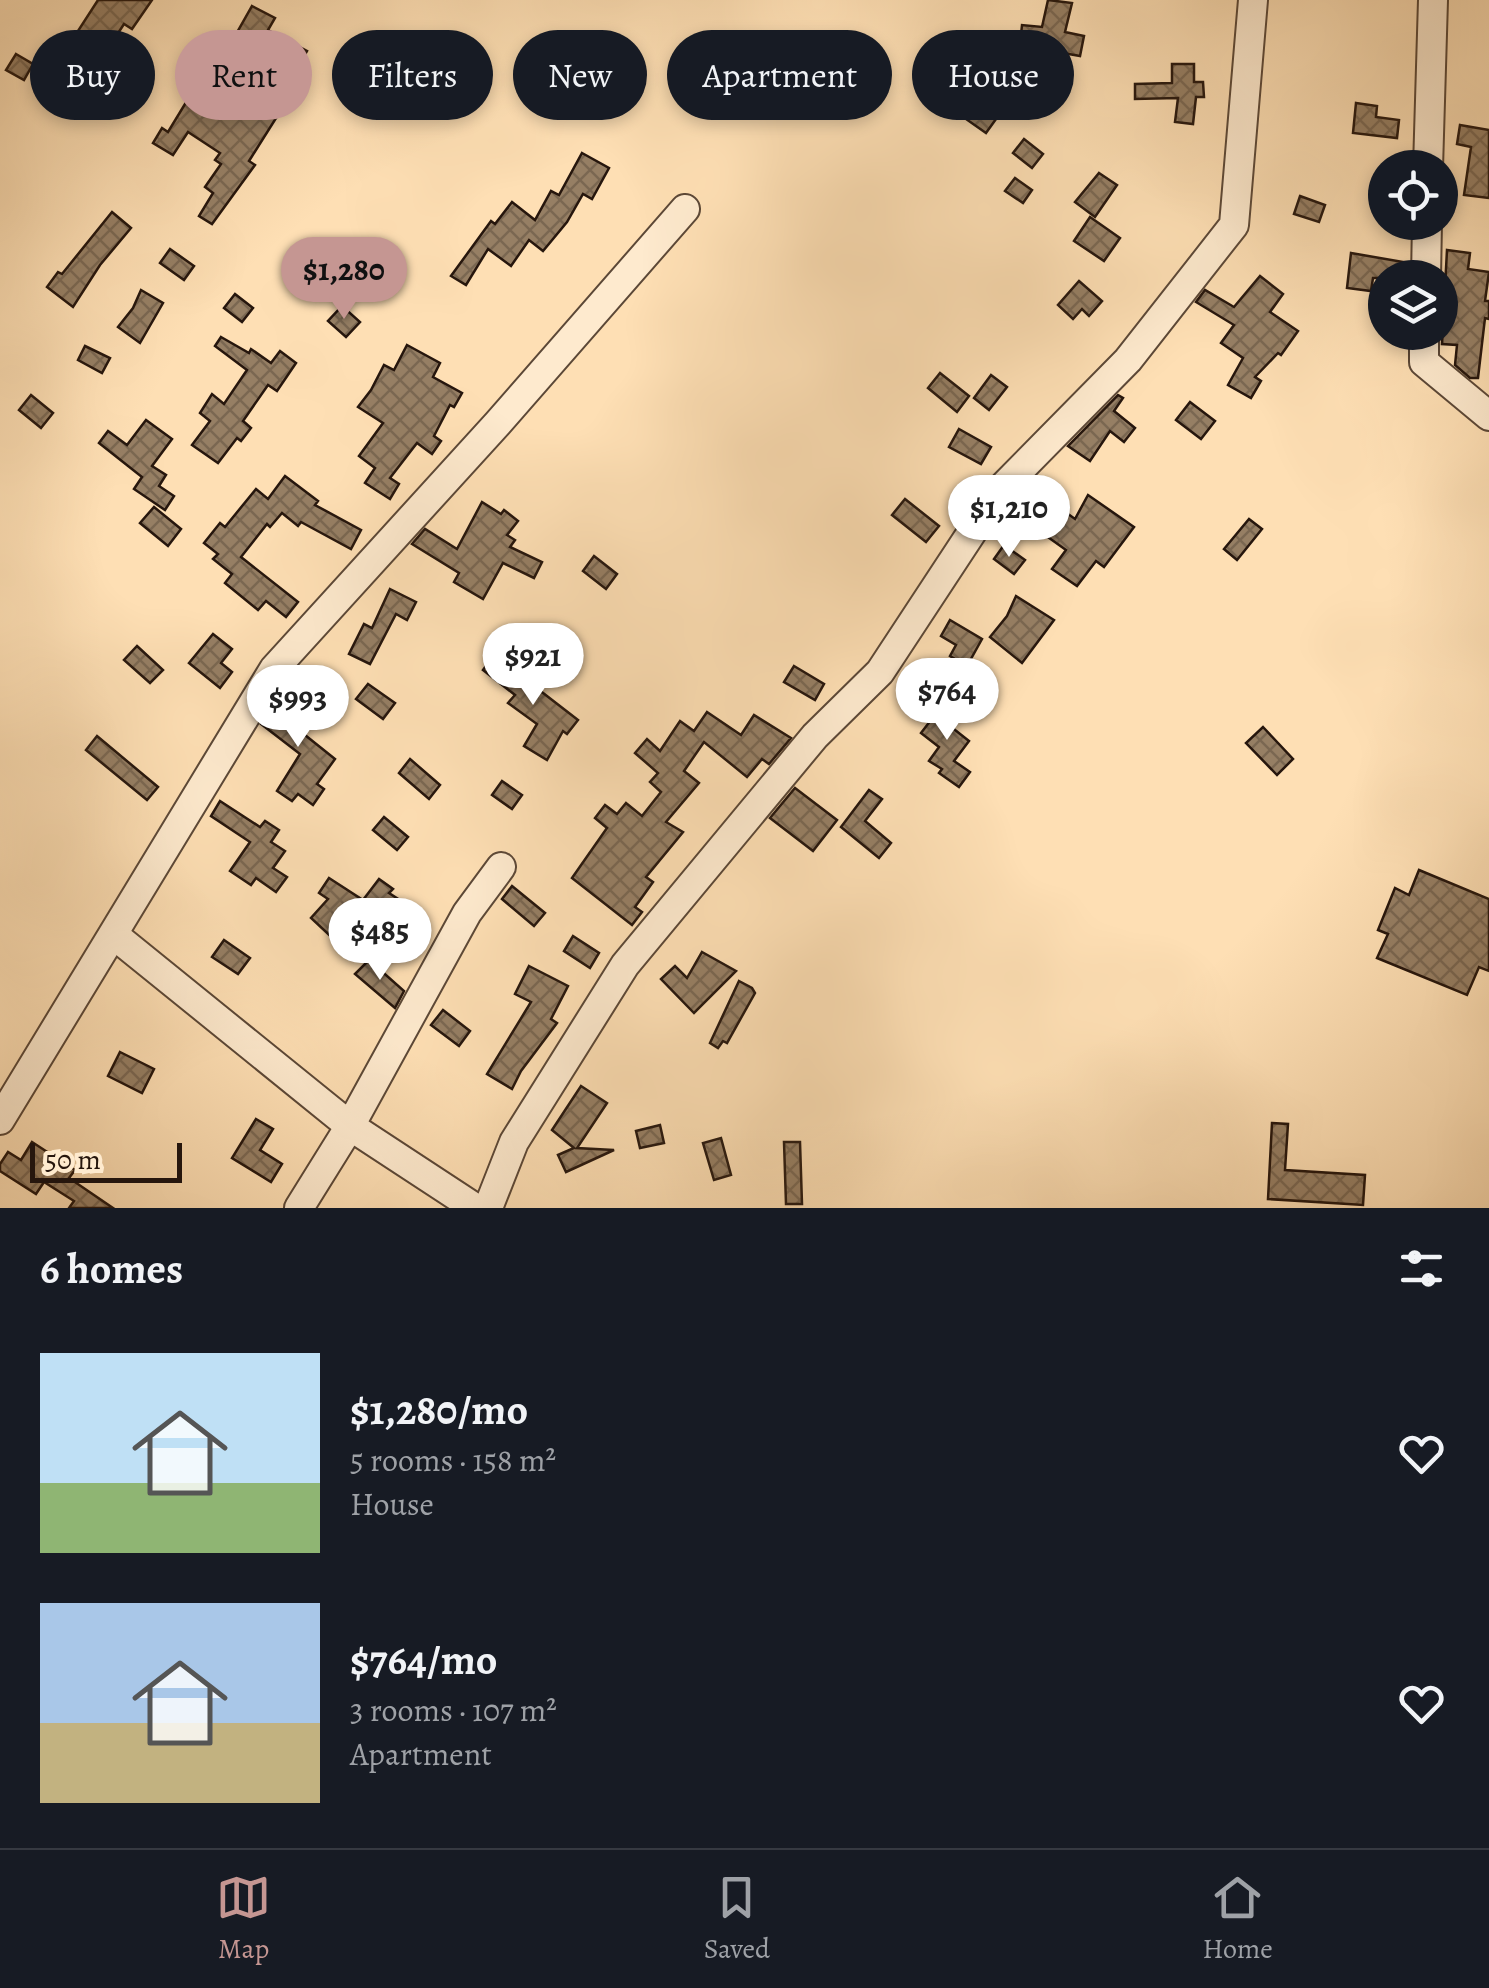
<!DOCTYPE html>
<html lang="en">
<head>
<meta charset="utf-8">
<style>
  body { margin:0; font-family:Alegreya,serif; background:#20242c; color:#f1f3f6; height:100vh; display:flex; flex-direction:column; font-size:38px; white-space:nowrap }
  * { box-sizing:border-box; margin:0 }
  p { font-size:32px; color:#9ea1a6 }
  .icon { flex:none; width:55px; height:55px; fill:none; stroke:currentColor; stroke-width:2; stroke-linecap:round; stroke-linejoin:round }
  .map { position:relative; height:1208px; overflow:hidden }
  .side { display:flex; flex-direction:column; background:#171b24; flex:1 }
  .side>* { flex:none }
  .banner { position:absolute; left:30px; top:30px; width:1430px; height:90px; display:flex; gap:20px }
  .controls { position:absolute; left:1368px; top:150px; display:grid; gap:20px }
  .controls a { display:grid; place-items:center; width:90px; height:90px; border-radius:50%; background:#171b24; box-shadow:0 5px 15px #0003; font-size:50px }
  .scale { position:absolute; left:30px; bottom:25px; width:152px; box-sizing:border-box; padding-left:10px; border:5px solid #26160d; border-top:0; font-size:28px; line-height:35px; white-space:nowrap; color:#26160d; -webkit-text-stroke:8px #feeace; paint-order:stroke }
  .price { position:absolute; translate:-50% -85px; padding:0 22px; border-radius:35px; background:#fff; color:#222; font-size:32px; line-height:65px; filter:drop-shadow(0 2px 5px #0008) }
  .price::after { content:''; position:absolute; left:50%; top:60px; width:30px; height:22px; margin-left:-15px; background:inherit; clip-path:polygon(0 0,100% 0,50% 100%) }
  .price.current { background:#c59692; color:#111 }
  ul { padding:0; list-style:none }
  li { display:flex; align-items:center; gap:30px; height:250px; padding:0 40px }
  li span { display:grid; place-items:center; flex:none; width:280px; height:200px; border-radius:0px; color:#555 }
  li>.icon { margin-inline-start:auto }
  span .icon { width:120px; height:120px; fill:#fffc; stroke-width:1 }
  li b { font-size:42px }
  h2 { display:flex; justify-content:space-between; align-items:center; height:120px; padding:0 40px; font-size:42px }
  .tag { padding:0 35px; border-radius:45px; background:#171b24; box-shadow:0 5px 15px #0003; font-size:35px; line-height:90px }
  .tag.current { background:#c59692; color:#111 }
  .tab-bar { display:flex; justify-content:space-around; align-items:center; height:140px; border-top:2px solid #363941; background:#171b24; font-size:28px; color:#9ea1a6 }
  .tab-bar a { display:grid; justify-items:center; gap:5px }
  .tab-bar .current { color:#c59692 }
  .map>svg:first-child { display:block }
</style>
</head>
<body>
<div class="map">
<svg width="1489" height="1208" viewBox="0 0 1489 1208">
  <defs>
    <pattern id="building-cross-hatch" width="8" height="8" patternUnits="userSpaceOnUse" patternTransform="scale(2.5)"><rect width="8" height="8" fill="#967f64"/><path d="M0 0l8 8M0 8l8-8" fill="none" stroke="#7a6751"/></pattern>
  </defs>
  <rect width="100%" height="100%" fill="#fedfb4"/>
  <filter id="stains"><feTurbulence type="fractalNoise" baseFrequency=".002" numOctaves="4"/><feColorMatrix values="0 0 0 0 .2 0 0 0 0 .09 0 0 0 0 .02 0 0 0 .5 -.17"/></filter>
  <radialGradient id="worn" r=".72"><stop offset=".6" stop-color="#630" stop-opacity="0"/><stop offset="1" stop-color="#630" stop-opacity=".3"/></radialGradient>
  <g fill="url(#building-cross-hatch)" stroke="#26160d" stroke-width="2.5">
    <polygon points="98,0 152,0 132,29 124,24 111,44 96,34 91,43 76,34"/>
    <polygon points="1048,0 1072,3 1065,32 1084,36 1080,56 1052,51 1053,47 1020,44 1022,25 1042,27"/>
    <polygon points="252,6 275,18 268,30 307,51 277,104 283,107 249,161 255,165 212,224 199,216 213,193 205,187 221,164 215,160 220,153 188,132 173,155 153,143 162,128 168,132 199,81 204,84 225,40 231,43"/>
    <polygon points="16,54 33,64 24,80 6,70"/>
    <polygon points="1172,64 1194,64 1194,82 1203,82 1204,97 1196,97 1193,124 1175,122 1178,98 1135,99 1135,84 1172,83"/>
    <polygon points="1356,103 1377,106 1376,117 1399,120 1397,138 1353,133"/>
    <polygon points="976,104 996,119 986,133 966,119"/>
    <polygon points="1460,125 1489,130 1489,198 1464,195 1471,147 1457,144"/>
    <polygon points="1024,139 1043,154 1032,168 1013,153"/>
    <polygon points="582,153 609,168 592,199 583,194 567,222 543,251 529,240 511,266 488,249 466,285 451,276 491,221 495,224 512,202 535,220 551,191 559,195"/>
    <polygon points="1099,173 1117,185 1095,217 1075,202"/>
    <polygon points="1015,178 1032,190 1023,203 1005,191"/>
    <polygon points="1300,196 1325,205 1319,222 1294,214"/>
    <polygon points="112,212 131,228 100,265 73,307 47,287 58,272 62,274"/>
    <polygon points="1090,217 1120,238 1104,261 1074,241"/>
    <polygon points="170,249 194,266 184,280 160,263"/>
    <polygon points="1447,250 1470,253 1468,269 1489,272 1485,301 1489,301 1489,319 1485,318 1478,378 1470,378 1455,365 1457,345 1442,344"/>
    <polygon points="333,251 349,263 341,273 355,283 345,297 316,274"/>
    <polygon points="1351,253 1409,263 1408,278 1373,278 1371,291 1347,288"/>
    <polygon points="1260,276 1283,294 1270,312 1298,331 1281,355 1278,353 1255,377 1261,381 1251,398 1228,385 1243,358 1221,343 1234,325 1196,302 1205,290 1234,307"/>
    <polygon points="1079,281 1102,301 1089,316 1082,309 1073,319 1058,305"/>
    <polygon points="141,290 163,303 140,343 118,327 133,308"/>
    <polygon points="235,294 253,308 242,322 224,308"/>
    <polygon points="342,306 360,322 346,337 328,321"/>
    <polygon points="221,337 249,353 251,349 271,363 280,351 296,363 277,391 268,385 243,421 251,428 241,441 237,438 218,463 192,445 210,421 200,413 212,394 224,404 247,370 215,346"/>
    <polygon points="407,345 440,363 433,377 462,393 454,407 450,405 434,436 441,441 432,454 417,443 390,478 399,484 390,499 365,483 375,468 359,456 383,423 358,407 371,390 384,365 394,370"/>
    <polygon points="85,346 110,358 102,373 78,360"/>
    <polygon points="940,373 969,396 957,412 928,388"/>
    <polygon points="991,375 1007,387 989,410 974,398"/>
    <polygon points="31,395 53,413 41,428 19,410"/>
    <polygon points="1118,395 1123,398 1114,411 1135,428 1124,442 1110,431 1090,461 1068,446"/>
    <polygon points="1190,402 1215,421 1201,439 1176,420"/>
    <polygon points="146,420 172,439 152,466 166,475 159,486 174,496 165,510 134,489 142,477 99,443 108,431 127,445"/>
    <polygon points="959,429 991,447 981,464 949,447"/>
    <polygon points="285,476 318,501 315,505 361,530 351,549 301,522 298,526 282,513 270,527 267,524 241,557 298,602 286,617 266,601 258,610 225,583 232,574 213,559 218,554 204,543 220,523 225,527 256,489 268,499"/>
    <polygon points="1035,490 1075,519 1088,495 1134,527 1104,567 1096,561 1077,586 1052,569 1066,550 1038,530 1045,521 1023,506"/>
    <polygon points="905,499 939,526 926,542 892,515"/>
    <polygon points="482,502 501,514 504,510 518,521 507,535 515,540 510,547 542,562 534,578 503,563 483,599 454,582 459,573 412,544 425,529 457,549"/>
    <polygon points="154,507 181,529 168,546 140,523"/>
    <polygon points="1249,519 1262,529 1237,560 1224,549"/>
    <polygon points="1004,545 1025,560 1014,574 994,559"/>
    <polygon points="594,556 617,574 606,589 583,571"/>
    <polygon points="390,589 416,602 407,620 396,614 370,664 349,654 364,624 372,628"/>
    <polygon points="1016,596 1054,620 1022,663 990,637 1007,616"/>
    <polygon points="950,620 982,639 967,666 950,656 956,645 941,636"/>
    <polygon points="213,634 232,649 221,663 232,672 220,688 189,663"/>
    <polygon points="137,646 163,670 150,683 124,660"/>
    <polygon points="494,655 578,720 567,734 563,731 547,760 524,746 537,724 508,703 515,695 483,670"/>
    <polygon points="794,666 824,684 815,700 784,682"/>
    <polygon points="368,684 395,703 383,719 356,699"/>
    <polygon points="284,691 313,715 300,731 335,759 317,784 324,789 313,805 298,794 292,801 277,791 300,754 261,724"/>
    <polygon points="947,699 962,710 950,726 969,741 954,761 970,772 959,787 939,773 942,769 929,761 939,747 921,733"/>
    <polygon points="707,712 741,735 754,715 791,738 769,764 762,759 747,777 704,742 684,771 699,783 666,822 683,832 646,877 653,882 635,907 642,912 632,925 572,878 607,828 595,818 605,805 617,814 626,803 642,816 661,792 650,782 658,773 635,753 647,739 660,751 680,721 694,731"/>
    <polygon points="1263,727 1293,759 1277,775 1246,743"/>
    <polygon points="97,736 158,787 147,800 86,750"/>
    <polygon points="410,759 440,785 429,799 399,773"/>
    <polygon points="502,781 522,795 512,809 492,795"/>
    <polygon points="795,788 837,820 813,851 770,818"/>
    <polygon points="869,790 882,799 865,821 891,843 879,858 841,827"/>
    <polygon points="220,801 260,827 265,821 279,830 271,842 285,851 273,868 287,877 276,892 256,878 251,885 230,871 250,842 211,816"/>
    <polygon points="384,817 408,837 397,850 373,830"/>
    <polygon points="1419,870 1489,899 1489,971 1479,967 1467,995 1377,958 1388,934 1378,930 1395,888 1409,895"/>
    <polygon points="329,878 363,900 379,879 393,889 389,893 409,906 377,962 342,942 340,945 311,918 328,899 319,893"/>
    <polygon points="512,886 545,913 534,926 502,899"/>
    <polygon points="573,936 599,953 590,968 564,951"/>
    <polygon points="224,940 250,958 238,974 212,957"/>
    <polygon points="702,952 736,971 694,1013 661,979 675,966 687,978"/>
    <polygon points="369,960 404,991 395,1008 355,974"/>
    <polygon points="529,966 568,986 551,1019 557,1023 521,1071 512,1089 487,1074 531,1002 515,994"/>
    <polygon points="739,981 752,988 755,993 727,1043 723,1041 718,1048 710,1043"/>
    <polygon points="443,1010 470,1031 459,1046 431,1025"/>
    <polygon points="120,1052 154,1069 142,1093 108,1076"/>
    <polygon points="581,1086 607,1103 577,1148 614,1150 566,1172 558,1155 574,1148 552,1130"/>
    <polygon points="256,1119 273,1129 260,1150 282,1164 271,1182 232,1158"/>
    <polygon points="1272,1123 1288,1124 1285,1170 1365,1175 1363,1205 1268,1199"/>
    <polygon points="660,1125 664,1143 640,1148 636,1131"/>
    <polygon points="721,1138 731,1175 714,1180 703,1143"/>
    <polygon points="32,1142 75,1170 69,1178 113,1208 69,1208 74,1201 44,1182 36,1194 0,1171 0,1164 8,1152 21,1160"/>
    <polygon points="784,1142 800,1142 802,1204 786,1204"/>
  </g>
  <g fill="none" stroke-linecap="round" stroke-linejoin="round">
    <g stroke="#5c4837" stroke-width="32">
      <g id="minor">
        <polyline points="1428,168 1433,0"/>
        <polyline points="1426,278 1427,222"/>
        <polyline points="1424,332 1424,362 1489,416"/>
        <polyline points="114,935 350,1126 467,913 501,867"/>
        <polyline points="0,1120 274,669 498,423 685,209"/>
        <polyline points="299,1208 350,1126 475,1208"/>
        <polyline points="488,1208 514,1142 625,965 815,736 880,672 999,491 1128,360 1234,225 1253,0"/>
      </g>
    </g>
    <use href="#minor" stroke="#feeace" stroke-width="28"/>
  </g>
  <rect width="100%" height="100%" filter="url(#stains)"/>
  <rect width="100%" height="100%" fill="url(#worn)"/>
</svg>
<div class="controls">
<a><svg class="icon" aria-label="locate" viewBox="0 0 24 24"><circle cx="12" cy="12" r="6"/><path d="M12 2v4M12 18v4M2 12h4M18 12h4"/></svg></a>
<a><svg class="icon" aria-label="layers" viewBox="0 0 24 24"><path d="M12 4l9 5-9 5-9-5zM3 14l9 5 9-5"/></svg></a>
</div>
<div class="scale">50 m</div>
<b class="price current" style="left:344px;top:322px">$1,280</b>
<b class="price" style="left:1009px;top:560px">$1,210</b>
<b class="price" style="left:533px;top:708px">$921</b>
<b class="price" style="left:947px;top:743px">$764</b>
<b class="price" style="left:298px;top:750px">$993</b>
<b class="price" style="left:380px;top:983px">$485</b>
<div class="banner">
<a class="tag">Buy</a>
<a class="tag current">Rent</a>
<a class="tag">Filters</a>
<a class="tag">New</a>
<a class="tag">Apartment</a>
<a class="tag">House</a>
</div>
</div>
<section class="side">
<h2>6 homes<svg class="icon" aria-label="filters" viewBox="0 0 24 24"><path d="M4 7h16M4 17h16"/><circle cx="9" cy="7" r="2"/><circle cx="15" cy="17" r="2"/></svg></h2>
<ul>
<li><span style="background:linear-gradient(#bfe0f5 65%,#8fb573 0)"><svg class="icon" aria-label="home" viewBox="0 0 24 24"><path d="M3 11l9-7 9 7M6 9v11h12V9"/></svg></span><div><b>$1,280/mo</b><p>5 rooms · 158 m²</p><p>House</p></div><svg class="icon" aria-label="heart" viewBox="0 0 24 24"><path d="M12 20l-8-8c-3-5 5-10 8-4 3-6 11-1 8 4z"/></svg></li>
<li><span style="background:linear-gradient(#a9c7e8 60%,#c2b280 0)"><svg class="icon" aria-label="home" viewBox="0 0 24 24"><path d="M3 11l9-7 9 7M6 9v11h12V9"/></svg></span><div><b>$764/mo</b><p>3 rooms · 107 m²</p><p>Apartment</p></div><svg class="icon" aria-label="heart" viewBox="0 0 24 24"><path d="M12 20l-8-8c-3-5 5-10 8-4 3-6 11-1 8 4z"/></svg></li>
</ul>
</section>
<nav class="tab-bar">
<a class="current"><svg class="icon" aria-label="map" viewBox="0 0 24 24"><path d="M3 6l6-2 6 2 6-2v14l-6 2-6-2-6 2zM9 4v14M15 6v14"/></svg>Map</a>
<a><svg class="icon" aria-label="saved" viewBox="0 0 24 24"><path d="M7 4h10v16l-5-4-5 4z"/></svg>Saved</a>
<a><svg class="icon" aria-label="home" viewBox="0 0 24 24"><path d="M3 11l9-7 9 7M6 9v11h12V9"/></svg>Home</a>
</nav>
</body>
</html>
